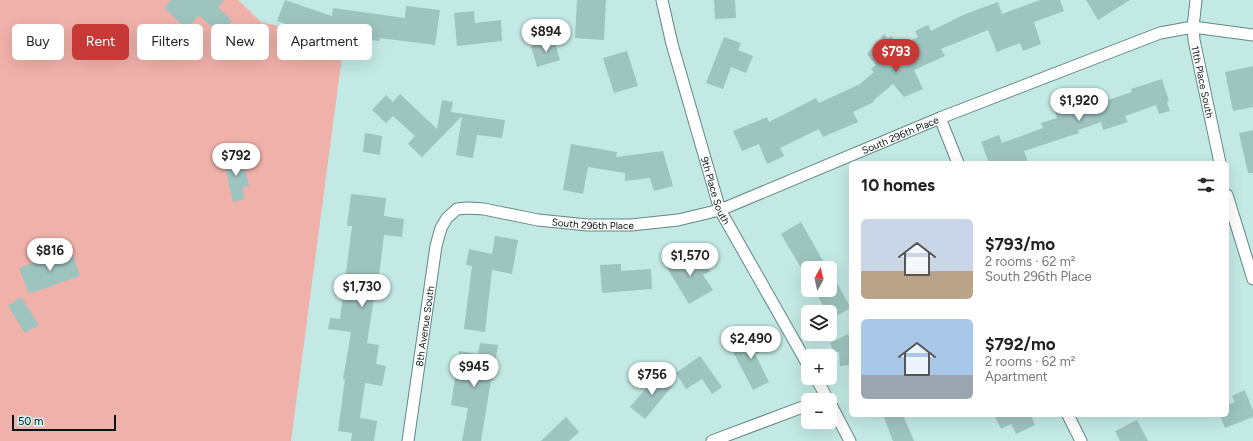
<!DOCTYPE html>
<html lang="en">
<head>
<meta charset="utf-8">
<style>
  body { margin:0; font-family:Figtree,sans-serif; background:#f6f6f6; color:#222; height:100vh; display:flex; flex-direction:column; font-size:15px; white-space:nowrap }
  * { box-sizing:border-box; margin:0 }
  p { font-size:13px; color:#767676 }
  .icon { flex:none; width:22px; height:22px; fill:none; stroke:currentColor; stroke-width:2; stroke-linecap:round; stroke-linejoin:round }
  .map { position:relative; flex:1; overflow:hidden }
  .side { position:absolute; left:849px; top:161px; width:380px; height:256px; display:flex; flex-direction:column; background:#fff; border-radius:6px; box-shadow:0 4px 16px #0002 }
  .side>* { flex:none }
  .guide { position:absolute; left:12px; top:24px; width:380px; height:36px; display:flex; gap:8px }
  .needle { width:26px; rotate:8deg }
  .controls { position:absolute; left:801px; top:261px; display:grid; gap:8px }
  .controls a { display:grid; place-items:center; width:36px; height:36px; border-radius:6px; background:#fff; box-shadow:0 4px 16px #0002; font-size:20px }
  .scale { position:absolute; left:12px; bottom:10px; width:104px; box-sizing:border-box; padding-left:4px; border:2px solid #061513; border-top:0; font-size:11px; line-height:14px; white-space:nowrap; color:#061513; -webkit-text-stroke:3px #cff6f2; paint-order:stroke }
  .price { position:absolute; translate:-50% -34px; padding:0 9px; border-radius:14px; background:#fff; color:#222; font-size:13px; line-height:26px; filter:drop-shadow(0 1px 2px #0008) }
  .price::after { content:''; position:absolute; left:50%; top:24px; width:12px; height:9px; margin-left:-6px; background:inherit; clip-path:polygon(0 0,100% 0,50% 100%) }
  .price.current { background:#c73937; color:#fff }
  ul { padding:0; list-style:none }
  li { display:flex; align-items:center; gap:12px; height:100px; padding:0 12px }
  li span { display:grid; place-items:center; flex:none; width:112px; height:80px; border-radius:6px; color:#555 }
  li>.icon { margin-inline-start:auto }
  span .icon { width:48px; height:48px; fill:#fffc; stroke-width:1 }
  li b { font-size:17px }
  h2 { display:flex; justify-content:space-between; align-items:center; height:48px; padding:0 12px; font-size:17px }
  .chip { padding:0 14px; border-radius:6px; background:#fff; box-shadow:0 4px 16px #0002; font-size:14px; line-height:36px }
  .chip.current { background:#c73937; color:#fff }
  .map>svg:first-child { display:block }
</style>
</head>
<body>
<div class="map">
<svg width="1253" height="441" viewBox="0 0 1253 441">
  <rect width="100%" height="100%" fill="#c2e9e4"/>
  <polygon fill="#f0b1aa" points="0,0 238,0 261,22 344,41 291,441 0,441"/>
  <g fill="#9ec4c0">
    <polygon points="171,0 224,0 218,7 232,21 219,34 199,15 187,29 164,8"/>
    <polygon points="285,0 332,16 333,8 405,18 406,6 440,10 435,45 380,38 379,41 314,31 313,33 277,21"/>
    <polygon points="577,0 606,0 604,40 575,38"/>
    <polygon points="714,0 735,0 736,18 715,19"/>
    <polygon points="1040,0 1060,0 1064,11 1034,22 1041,44 1023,51 1020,43 997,52 988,30 941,49 945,56 914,70 923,89 904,97 893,84 873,101 874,102 853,112 858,122 823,137 819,129 780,148 784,156 767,164 759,144 742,151 733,131 767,117 769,122 816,98 819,103 860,84 874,72 871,69 876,65 867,54 884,34 888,39 891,36 899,46 918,37 915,31 928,25 931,31 963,15 998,2 1002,14"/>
    <polygon points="1086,0 1130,0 1098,20"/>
    <polygon points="474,11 475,23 501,20 502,41 457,46 454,13"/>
    <polygon points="724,37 741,43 738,50 753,56 746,73 731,67 723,89 706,83"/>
    <polygon points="554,39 560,60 537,67 531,46"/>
    <polygon points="627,51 638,86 614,93 603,58"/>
    <polygon points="1253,66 1253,107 1233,111 1225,72"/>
    <polygon points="1162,79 1169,101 1167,102 1170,111 1159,114 1156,105 1125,116 1128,122 1103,130 1101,122 1078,130 1079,133 1024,151 1028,163 989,163 981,142 999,135 1002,143 1043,128 1041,123 1057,118 1054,107 1069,102 1072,112 1132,92 1131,89"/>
    <polygon points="400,94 437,129 442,100 453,102 451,112 505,120 502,138 477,135 473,158 456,155 462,116 422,157 408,144 415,136 393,116 386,123 372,110 386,95 393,102"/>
    <polygon points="1253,130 1253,173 1248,173 1239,133"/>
    <polygon points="365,133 382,136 380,155 363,152"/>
    <polygon points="571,144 617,152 616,157 663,151 673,186 654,191 650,178 625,181 625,173 588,167 583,194 563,190"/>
    <polygon points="242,155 249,186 242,188 245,199 233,202 223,159"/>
    <polygon points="351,194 386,198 384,216 404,219 402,237 384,235 378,284 376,284 367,343 379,345 376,364 386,366 382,386 365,383 360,418 377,421 374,441 351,441 352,433 338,431 345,379 343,379 351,332 328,329 330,318 340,319 352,226 347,226"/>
    <polygon points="801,222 827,268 801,268 781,234"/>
    <polygon points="495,236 518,240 512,274 492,270 485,332 464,329 472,266 466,265 469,249 492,254"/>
    <polygon points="71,250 80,276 29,294 19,268"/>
    <polygon points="679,253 685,265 701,256 710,271 703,275 713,290 689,304 664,263"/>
    <polygon points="621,264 621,271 651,269 652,289 602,293 600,265"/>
    <polygon points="830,271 851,308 831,319 830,312 827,312 814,290 830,290"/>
    <polygon points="21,297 39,325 25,333 8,306"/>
    <polygon points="755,332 764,350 755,354 769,382 753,390 730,346"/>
    <polygon points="848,334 851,341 851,365 840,366 839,352 834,352 830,343"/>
    <polygon points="480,343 498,345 493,380 491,380 481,441 462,441 468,408 451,405 459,351 478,354"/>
    <polygon points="700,356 722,387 712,394 702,379 686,389 676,373"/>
    <polygon points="659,373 673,385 645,419 630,407"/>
    <polygon points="1245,390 1253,411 1253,417 1225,428 1220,415 1227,415 1227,405 1235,402 1232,396"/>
    <polygon points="883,415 903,415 914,441 893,441"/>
    <polygon points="994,415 1031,415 1035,425 1016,434 1011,424 1001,429"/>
    <polygon points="566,417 579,432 569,441 541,441"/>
    <polygon points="1137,420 1148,441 1120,441 1115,431"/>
  </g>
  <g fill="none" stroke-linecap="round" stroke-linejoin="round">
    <g stroke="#638783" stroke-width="13">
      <g id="street">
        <path id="s1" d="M662 0 672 44 720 210 808 365"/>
        <path id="s2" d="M1196 0 1193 27 1194 40 1220 163"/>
        <polyline points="940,118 958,163"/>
        <polyline points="1227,195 1253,279"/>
        <polyline points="816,378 828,400"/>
        <polyline points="830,403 850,441"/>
        <polyline points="1068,415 1081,441"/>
        <path id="s3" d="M408 441 436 246 441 228 447 218 457 209 467 208 484 209 538 220 588 225H631L678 220 720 210 940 118 1160 33 1193 27 1253 35"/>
        <polyline points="712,441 808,405"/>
      </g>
    </g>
    <use href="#street" stroke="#fff" stroke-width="11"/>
  </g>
  <g text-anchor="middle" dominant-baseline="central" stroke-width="3.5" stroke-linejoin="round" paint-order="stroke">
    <g font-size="10" fill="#061513" stroke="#cff6f2">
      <text stroke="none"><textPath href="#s2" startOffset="83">11th Place South</textPath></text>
      <text stroke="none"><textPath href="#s3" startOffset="702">South 296th Place</textPath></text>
      <text stroke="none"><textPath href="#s1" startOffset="198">9th Place South</textPath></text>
      <text stroke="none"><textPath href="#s3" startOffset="378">South 296th Place</textPath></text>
      <text stroke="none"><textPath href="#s3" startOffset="116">8th Avenue South</textPath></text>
    </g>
  </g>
</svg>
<div class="controls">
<a><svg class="needle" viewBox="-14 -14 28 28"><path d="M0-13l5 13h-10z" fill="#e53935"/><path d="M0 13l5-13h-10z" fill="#767676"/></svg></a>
<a><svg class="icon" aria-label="layers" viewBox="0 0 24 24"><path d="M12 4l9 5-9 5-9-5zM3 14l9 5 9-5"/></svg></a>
<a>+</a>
<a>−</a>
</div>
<div class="scale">50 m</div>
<b class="price" style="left:546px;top:53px">$894</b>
<b class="price current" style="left:896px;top:73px">$793</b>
<b class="price" style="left:1079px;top:122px">$1,920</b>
<b class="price" style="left:236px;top:177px">$792</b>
<b class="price" style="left:50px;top:272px">$816</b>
<b class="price" style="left:690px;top:277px">$1,570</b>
<b class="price" style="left:362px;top:308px">$1,730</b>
<b class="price" style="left:751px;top:360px">$2,490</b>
<b class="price" style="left:474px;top:388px">$945</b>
<b class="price" style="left:652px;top:396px">$756</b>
<div class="guide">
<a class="chip">Buy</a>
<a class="chip current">Rent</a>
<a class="chip">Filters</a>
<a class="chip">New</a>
<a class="chip">Apartment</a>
</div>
<section class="side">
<h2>10 homes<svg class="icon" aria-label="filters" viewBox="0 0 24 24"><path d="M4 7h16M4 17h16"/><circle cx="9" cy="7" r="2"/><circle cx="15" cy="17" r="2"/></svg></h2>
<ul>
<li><span style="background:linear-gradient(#c9d6e8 65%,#b9a48a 0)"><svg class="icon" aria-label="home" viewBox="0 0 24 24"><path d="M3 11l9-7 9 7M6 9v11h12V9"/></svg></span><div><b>$793/mo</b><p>2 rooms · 62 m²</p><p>South 296th Place</p></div></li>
<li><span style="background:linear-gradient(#a9c7e8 70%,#9aa5b1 0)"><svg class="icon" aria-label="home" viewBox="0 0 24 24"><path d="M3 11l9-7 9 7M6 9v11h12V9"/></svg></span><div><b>$792/mo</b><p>2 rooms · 62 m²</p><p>Apartment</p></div></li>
</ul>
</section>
</div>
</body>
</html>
